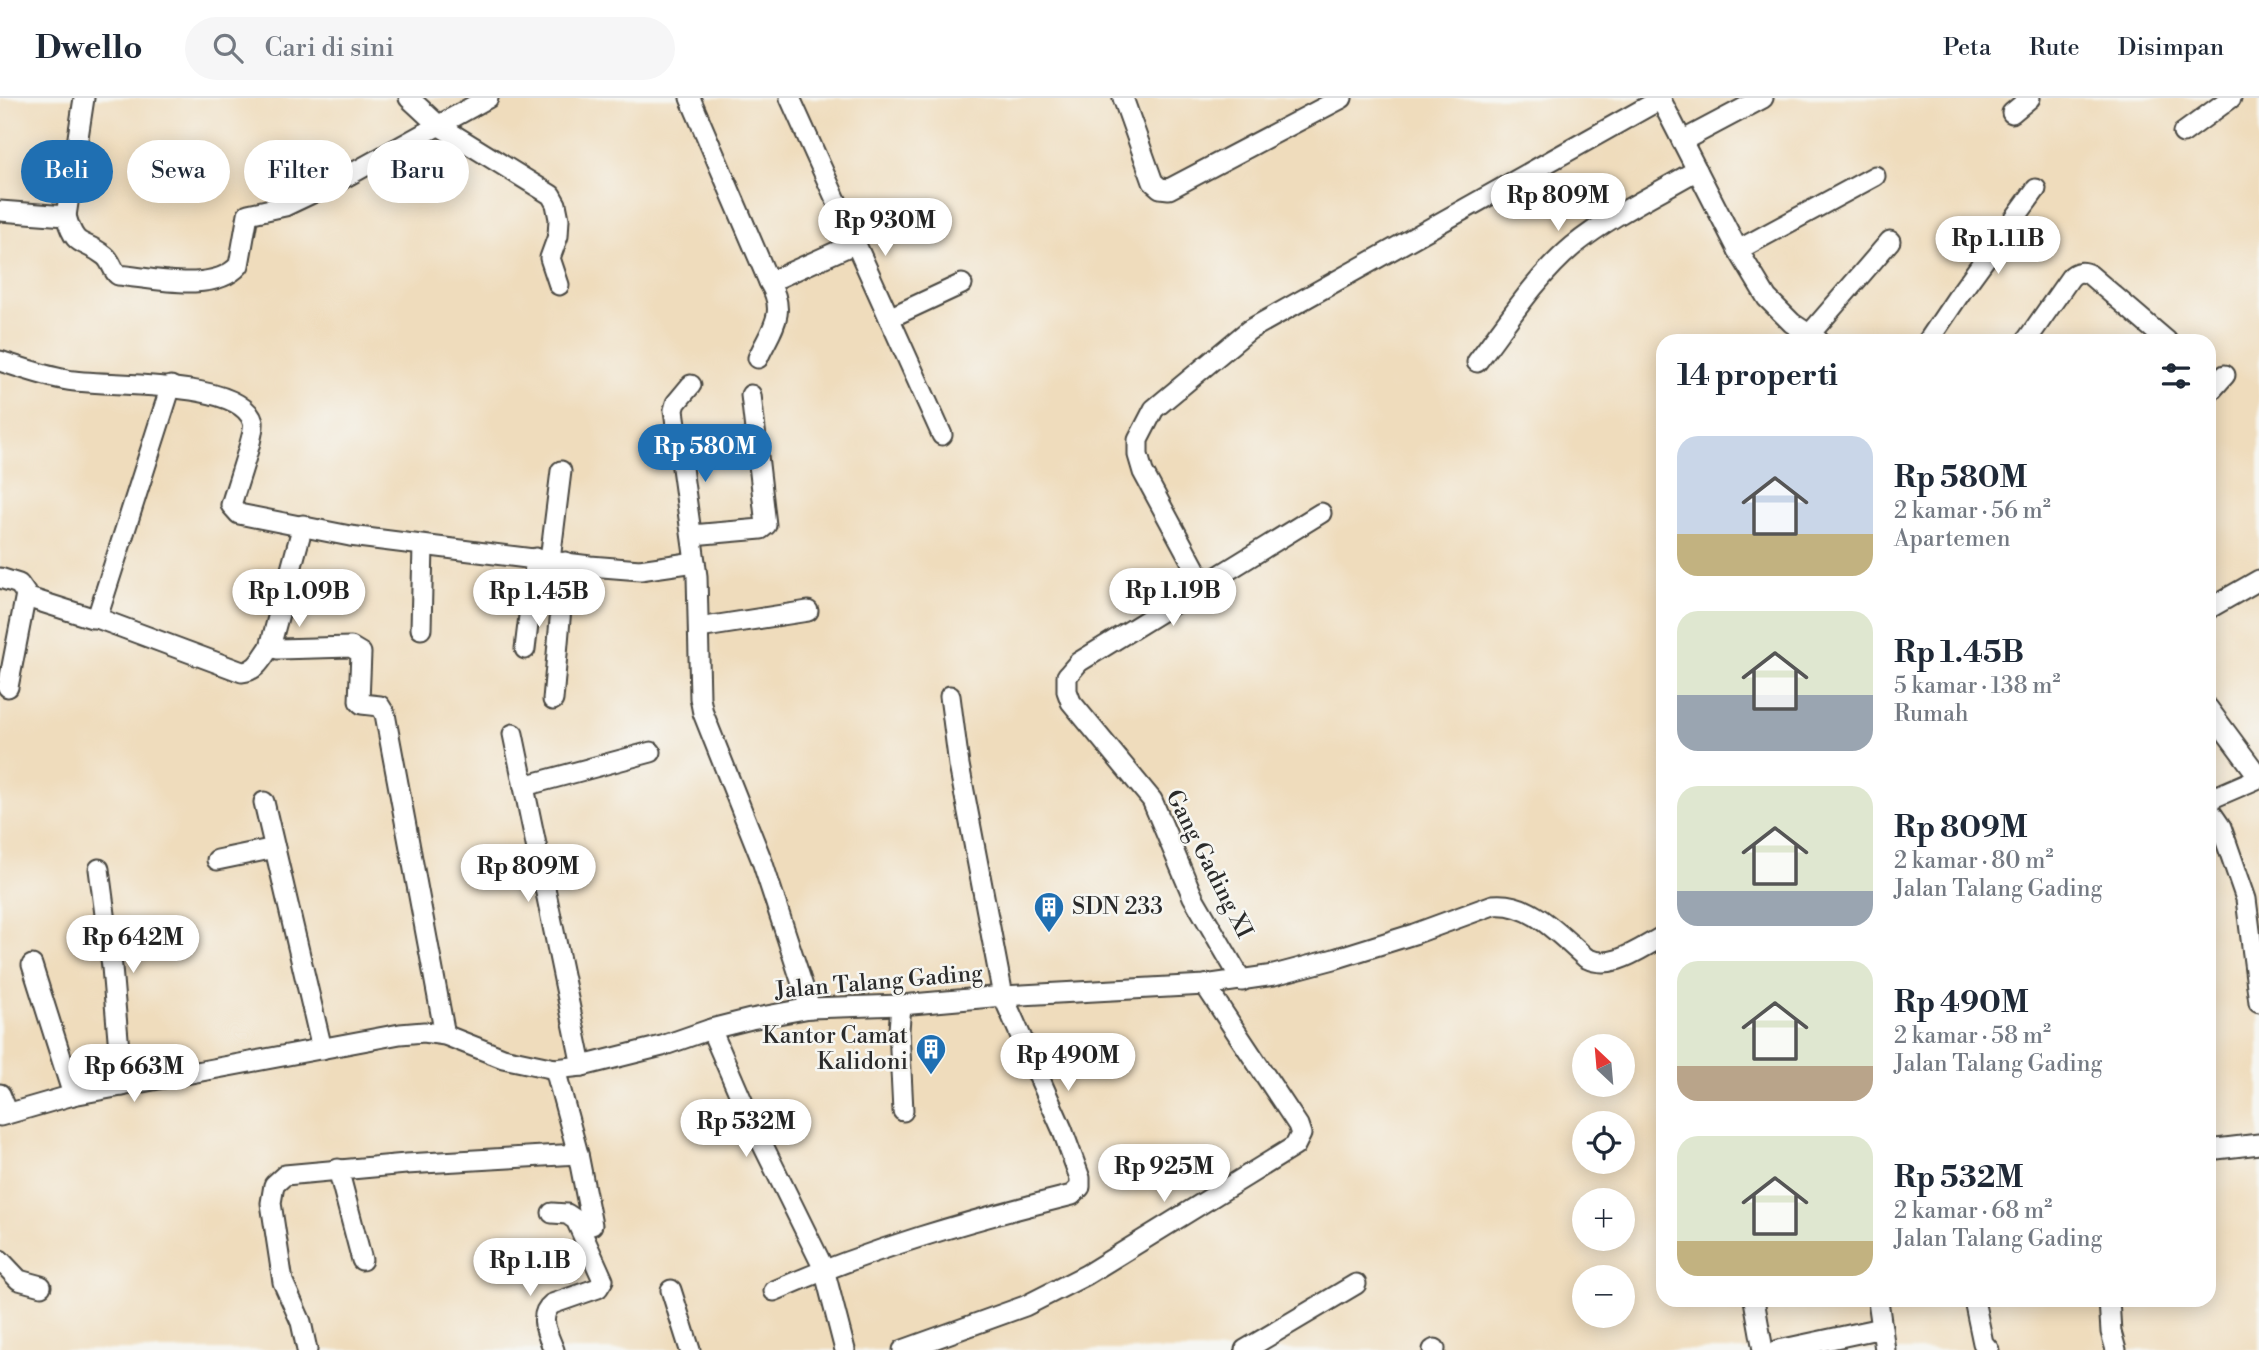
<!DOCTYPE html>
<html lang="id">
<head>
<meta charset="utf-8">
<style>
  body { margin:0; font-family:"Libre Bodoni",serif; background:#f6f6f7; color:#1f2937; height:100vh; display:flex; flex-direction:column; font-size:26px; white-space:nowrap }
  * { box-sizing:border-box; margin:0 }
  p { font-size:23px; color:#747a83 }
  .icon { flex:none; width:38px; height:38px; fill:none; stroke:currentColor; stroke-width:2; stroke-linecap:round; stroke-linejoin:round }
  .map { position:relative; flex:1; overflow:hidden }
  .side { position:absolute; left:1656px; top:236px; width:560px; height:973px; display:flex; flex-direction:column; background:#fff; border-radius:21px; box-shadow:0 4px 18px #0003 }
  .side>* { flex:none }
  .guide { position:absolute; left:21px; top:42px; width:665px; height:63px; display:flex; gap:14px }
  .needle { width:46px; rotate:334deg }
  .buttons { position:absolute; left:1572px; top:936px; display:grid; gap:14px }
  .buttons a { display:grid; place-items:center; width:63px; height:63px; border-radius:50%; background:#fff; box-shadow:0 4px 18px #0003; font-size:35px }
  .price { position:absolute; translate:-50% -60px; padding:0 16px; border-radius:24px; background:#fff; color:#222; font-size:23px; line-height:46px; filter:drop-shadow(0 2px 4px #0008) }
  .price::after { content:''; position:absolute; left:50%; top:42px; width:21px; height:16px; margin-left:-10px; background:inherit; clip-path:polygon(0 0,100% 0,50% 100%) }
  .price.selected { background:#1f6fb2; color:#fff }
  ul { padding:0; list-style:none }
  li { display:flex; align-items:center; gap:21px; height:175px; padding:0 21px }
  li span { display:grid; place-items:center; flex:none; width:196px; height:140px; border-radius:21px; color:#555 }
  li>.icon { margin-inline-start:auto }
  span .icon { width:84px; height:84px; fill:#fffc; stroke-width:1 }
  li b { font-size:30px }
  h2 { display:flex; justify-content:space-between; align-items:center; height:84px; padding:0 21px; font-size:30px }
  .pill { padding:0 24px; border-radius:32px; background:#fff; box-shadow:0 4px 18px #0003; font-size:24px; line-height:63px }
  .pill.selected { background:#1f6fb2; color:#fff }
  header { display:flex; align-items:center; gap:42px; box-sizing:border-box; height:98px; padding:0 35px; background:#fff; border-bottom:2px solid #e0e1e3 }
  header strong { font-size:33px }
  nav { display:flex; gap:38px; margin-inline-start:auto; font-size:24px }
  .search { width:490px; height:63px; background:#f6f6f7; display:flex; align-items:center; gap:18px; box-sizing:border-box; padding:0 24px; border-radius:38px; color:#747a83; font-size:26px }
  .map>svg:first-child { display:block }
</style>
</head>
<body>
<header>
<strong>Dwello</strong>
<div class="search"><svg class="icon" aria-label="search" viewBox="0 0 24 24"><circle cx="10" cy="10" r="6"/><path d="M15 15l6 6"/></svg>Cari di sini</div>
<nav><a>Peta</a><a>Rute</a><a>Disimpan</a></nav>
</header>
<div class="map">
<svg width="2259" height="1252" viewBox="0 0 2259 1252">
  <rect width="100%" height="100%" fill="#f6f6f2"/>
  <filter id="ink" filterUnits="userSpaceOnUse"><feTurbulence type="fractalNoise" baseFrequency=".0143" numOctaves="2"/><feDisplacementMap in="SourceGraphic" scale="14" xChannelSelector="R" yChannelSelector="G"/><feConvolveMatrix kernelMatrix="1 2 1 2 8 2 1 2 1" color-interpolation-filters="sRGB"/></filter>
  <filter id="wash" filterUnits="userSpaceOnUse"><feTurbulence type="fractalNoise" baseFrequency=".00686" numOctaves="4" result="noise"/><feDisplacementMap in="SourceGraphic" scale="28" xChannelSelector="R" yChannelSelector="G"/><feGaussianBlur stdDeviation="1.57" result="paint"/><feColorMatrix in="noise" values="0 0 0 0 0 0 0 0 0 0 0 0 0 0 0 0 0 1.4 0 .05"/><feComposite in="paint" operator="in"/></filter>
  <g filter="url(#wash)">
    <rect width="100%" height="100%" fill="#efdcbc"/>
  </g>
  <g filter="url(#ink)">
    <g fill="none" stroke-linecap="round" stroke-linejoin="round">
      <g stroke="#484641" stroke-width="23">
        <g id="minor">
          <polyline points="409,0 438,27 551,97 556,106 559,121 558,138 550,160 559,187"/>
          <polyline points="690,0 769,184 856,145"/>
          <polyline points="790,0 942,337"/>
          <polyline points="1123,0 1153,84 1160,90 1169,91 1342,0"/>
          <polyline points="1660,0 1738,152 1767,200 1792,225 1819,243"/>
          <polyline points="2012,15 2030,0"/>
          <polyline points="2183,35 2231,0"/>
          <polyline points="1682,43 1763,0"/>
          <path d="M0 113 66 118C76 153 83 140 105 158 112 164 112 172 118 177 152 180 214 196 239 167L248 116 285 108 342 81 488 0"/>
          <polyline points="66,118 84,0"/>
          <polyline points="1738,152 1875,78"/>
          <polyline points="889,220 962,186"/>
          <polyline points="1809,237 1890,143"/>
          <polyline points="1928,243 1961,194 2036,91"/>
          <path d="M2026 243 2070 180C2076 173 2083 173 2090 177L2167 243"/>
          <path d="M758 260C771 231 788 216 769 184"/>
          <path d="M0 263C22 270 44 278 67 282 103 289 241 280 253 324 256 333 235 393 231 407L239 416 350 438 590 468 640 472 695 464"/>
          <path d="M1477 264C1507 225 1535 180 1573 148 1610 118 1656 96 1697 72"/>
          <polyline points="691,287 676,305 674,312 697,478 700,600 703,615 762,763 810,910"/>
          <polyline points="2208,296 2225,277"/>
          <polyline points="303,427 270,549 278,551 351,549 361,555 359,603 362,606 380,608 385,616 445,937"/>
          <polyline points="692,437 761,431 766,427 751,297"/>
          <polyline points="550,462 561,373"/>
          <polyline points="0,480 19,486 26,496 8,589"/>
          <polyline points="1204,487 1143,374 1138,357 1138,342 1154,311 1249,232 1661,1"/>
          <polyline points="26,499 92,520 97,520 171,288"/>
          <polyline points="2208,511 2259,482"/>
          <path d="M97 520 242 574C257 573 262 560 270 549"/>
          <polyline points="699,530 808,513"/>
          <polyline points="421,531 423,448"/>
          <polyline points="525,551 536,460"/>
          <polyline points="553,602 565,464"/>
          <polyline points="2208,610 2259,679"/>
          <polyline points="513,636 582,968"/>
          <polyline points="524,688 651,654"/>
          <polyline points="2208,702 2259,680"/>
          <polyline points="264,704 322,951"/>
          <polyline points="2208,710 2221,729 2246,801 2259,904"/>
          <polyline points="217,762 275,750"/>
          <polyline points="99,771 112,869 122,988"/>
          <polyline points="32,867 73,997"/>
          <polyline points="1242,883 1193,799 1152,702 1071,604 1067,593 1067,578 1079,564 1321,415"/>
          <polyline points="901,907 899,932 903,1013"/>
          <polyline points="711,931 750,1021 824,1171 845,1252"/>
          <polyline points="555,971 578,1056 592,1127"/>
          <polyline points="0,996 8,1015"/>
          <path d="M0 1018 73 997 400 936 424 934 445 937 503 960 555 971 582 968 662 948 711 931 751 921 810 910 901 907 1003 898 1205 887 1274 877 1334 861 1414 836 1493 807C1531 803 1559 837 1586 860 1612 873 1639 851 1662 839"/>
          <polyline points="2208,1052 2259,1046"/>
          <polyline points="338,1071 362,1162"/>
          <path d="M552 1115 567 1116 576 1122 603 1182 598 1190 552 1206C537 1218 548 1237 554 1252"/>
          <polyline points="0,1162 19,1182 41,1188"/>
          <polyline points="671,1192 690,1252"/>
          <path d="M774 1193C870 1151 971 1122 1072 1097L1080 1089V1080L1062 1031 1003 898 959 667 950 598"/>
          <polyline points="1754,1202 1763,1252"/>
          <polyline points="1878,1202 1885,1252"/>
          <polyline points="1974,1202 1983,1245 1989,1252"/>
          <polyline points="2109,1202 2111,1234 2116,1252"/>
          <polyline points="307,1252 301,1224 283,1184 271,1105 274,1087 285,1077 406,1066 578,1056"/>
          <polyline points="903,1252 1025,1208 1086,1177 1295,1048 1301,1036 1298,1027 1205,887"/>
          <polyline points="1245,1252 1356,1186"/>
          <polyline points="1433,1252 1435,1251"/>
          <polyline points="1779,1252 1882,1230"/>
        </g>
      </g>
      <use href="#minor" stroke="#fff" stroke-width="19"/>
    </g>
  </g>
  <defs>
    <g id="building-pin" transform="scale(1.575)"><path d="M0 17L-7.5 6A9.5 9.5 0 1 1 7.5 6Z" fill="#1f6fb2" stroke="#f6f6f2"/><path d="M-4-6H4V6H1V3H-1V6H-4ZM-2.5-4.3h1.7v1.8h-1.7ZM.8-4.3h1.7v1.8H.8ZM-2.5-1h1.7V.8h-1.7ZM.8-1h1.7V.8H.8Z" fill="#fff"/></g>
  </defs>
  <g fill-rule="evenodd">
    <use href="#building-pin" x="1049" y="809"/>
    <use href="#building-pin" x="931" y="951"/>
  </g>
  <g text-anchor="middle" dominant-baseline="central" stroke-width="5" stroke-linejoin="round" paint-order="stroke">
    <g font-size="23" fill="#2b2b2b" stroke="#f6f6f2">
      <text transform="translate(1209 766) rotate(63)">Gang Gading XI</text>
      <text transform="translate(879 884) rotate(-5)">Jalan Talang Gading</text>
    </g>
    <g font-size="23" fill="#2b2b2b" stroke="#f6f6f2" text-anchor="start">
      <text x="1072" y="809">SDN 233</text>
      <text x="908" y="938" text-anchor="end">Kantor Camat<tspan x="908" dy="26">Kalidoni</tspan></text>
    </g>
  </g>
</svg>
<div class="buttons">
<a><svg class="needle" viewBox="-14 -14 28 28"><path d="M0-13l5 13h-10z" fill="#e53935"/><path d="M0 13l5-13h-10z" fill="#747a83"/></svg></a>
<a><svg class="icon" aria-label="locate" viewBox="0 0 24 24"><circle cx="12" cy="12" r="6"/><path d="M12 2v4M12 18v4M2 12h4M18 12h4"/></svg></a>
<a>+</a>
<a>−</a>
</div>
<b class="price" style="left:1558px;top:135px">Rp 809M</b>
<b class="price" style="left:885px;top:160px">Rp 930M</b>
<b class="price" style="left:1998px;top:178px">Rp 1.11B</b>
<b class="price selected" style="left:705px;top:386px">Rp 580M</b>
<b class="price" style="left:1173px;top:530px">Rp 1.19B</b>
<b class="price" style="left:299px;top:531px">Rp 1.09B</b>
<b class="price" style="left:539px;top:531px">Rp 1.45B</b>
<b class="price" style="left:528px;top:806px">Rp 809M</b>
<b class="price" style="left:133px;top:877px">Rp 642M</b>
<b class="price" style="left:1068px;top:995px">Rp 490M</b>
<b class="price" style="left:134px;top:1006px">Rp 663M</b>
<b class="price" style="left:746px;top:1061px">Rp 532M</b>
<b class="price" style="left:1164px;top:1106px">Rp 925M</b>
<b class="price" style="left:530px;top:1200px">Rp 1.1B</b>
<div class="guide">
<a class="pill selected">Beli</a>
<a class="pill">Sewa</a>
<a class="pill">Filter</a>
<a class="pill">Baru</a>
</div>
<section class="side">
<h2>14 properti<svg class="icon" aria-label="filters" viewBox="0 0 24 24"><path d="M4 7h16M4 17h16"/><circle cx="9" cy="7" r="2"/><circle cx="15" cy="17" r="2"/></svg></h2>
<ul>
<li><span style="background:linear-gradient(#c9d6e8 70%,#c2b280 0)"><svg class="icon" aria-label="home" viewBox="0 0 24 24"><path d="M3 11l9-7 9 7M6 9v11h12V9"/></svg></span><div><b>Rp 580M</b><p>2 kamar · 56 m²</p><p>Apartemen</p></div></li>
<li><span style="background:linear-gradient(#dfe7d0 60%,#9aa5b1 0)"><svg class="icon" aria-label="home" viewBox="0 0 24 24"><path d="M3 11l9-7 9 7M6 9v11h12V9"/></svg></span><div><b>Rp 1.45B</b><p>5 kamar · 138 m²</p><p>Rumah</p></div></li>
<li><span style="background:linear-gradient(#dfe7d0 75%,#9aa5b1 0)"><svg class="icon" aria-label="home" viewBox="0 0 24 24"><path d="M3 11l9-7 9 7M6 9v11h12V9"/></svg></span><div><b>Rp 809M</b><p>2 kamar · 80 m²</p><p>Jalan Talang Gading</p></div></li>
<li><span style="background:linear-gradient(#dfe7d0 75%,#b9a48a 0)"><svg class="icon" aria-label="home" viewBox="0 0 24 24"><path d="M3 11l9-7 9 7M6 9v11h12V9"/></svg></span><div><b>Rp 490M</b><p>2 kamar · 58 m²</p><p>Jalan Talang Gading</p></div></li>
<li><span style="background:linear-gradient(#dfe7d0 75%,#c2b280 0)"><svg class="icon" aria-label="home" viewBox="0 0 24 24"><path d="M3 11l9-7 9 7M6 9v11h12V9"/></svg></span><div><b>Rp 532M</b><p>2 kamar · 68 m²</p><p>Jalan Talang Gading</p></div></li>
</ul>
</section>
</div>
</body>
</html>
